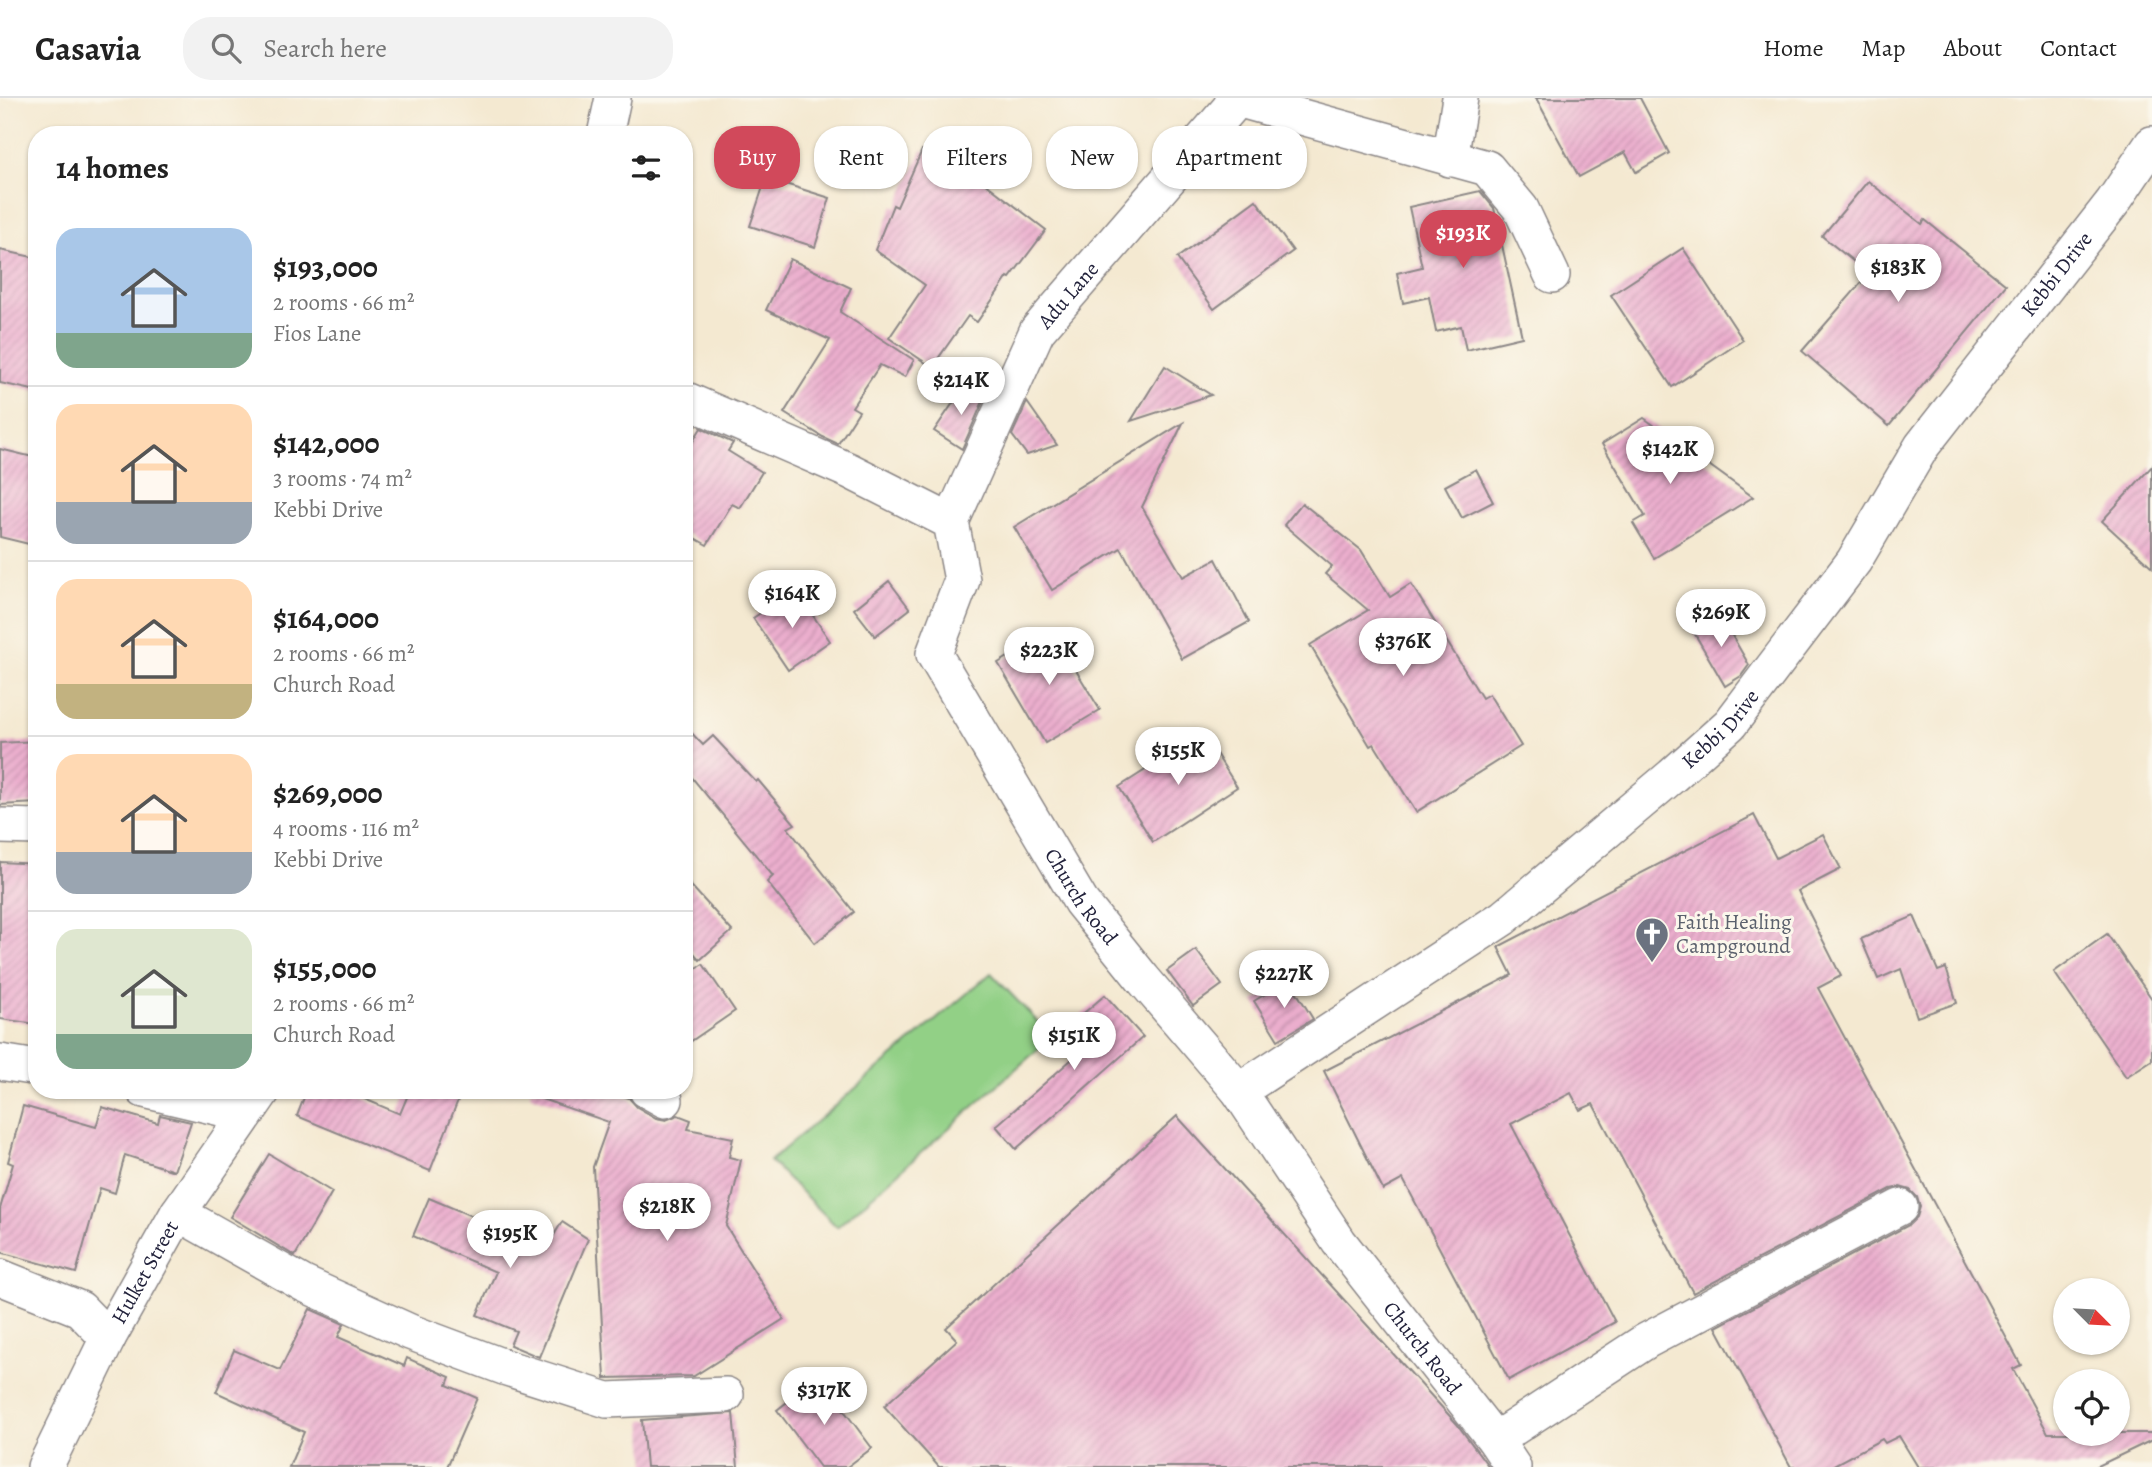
<!DOCTYPE html>
<html lang="en">
<head>
<meta charset="utf-8">
<style>
  body { margin:0; font-family:Alegreya,serif; background:#f2f2f2; color:#222; height:100vh; display:flex; flex-direction:column; font-size:26px; white-space:nowrap }
  * { box-sizing:border-box; margin:0 }
  p { font-size:23px; color:#767676 }
  .icon { flex:none; width:38px; height:38px; fill:none; stroke:currentColor; stroke-width:2; stroke-linecap:round; stroke-linejoin:round }
  .map { position:relative; flex:1; overflow:hidden }
  .sheet { position:absolute; left:28px; top:28px; width:665px; height:973px; display:flex; flex-direction:column; background:#fff; border-radius:28px; box-shadow:0 2px 5px #0004 }
  .sheet>* { flex:none }
  .top-card { position:absolute; left:714px; top:28px; width:665px; height:63px; display:flex; gap:14px }
  .needle { width:46px; rotate:114deg }
  .controls { position:absolute; left:2053px; top:1180px; display:grid; gap:14px }
  .controls a { display:grid; place-items:center; width:77px; height:77px; border-radius:50%; background:#fff; box-shadow:0 2px 5px #0004; font-size:35px }
  .price { position:absolute; translate:-50% -60px; padding:0 16px; border-radius:24px; background:#fff; color:#222; font-size:23px; line-height:46px; filter:drop-shadow(0 2px 4px #0008) }
  .price::after { content:''; position:absolute; left:50%; top:42px; width:21px; height:16px; margin-left:-10px; background:inherit; clip-path:polygon(0 0,100% 0,50% 100%) }
  .price.selected { background:#d1495b; color:#fff }
  ul { padding:0; list-style:none }
  li { display:flex; align-items:center; gap:21px; height:175px; padding:0 28px }
  li+li { border-top:2px solid #e0e0e0 }
  li span { display:grid; place-items:center; flex:none; width:196px; height:140px; border-radius:21px; color:#555 }
  li>.icon { margin-inline-start:auto }
  span .icon { width:84px; height:84px; fill:#fffc; stroke-width:1 }
  li b { font-size:30px }
  h2 { display:flex; justify-content:space-between; align-items:center; height:84px; padding:0 28px; font-size:30px }
  .pill { padding:0 24px; border-radius:28px; background:#fff; box-shadow:0 2px 5px #0004; font-size:24px; line-height:63px }
  .pill.selected { background:#d1495b; color:#fff }
  header { display:flex; align-items:center; gap:42px; box-sizing:border-box; height:98px; padding:0 35px; background:#fff; border-bottom:2px solid #e0e0e0 }
  header strong { font-size:33px }
  nav { display:flex; gap:38px; margin-inline-start:auto; font-size:24px }
  .search { width:490px; height:63px; background:#f2f2f2; display:flex; align-items:center; gap:18px; box-sizing:border-box; padding:0 24px; border-radius:28px; color:#767676; font-size:26px }
  .map>svg:first-child { display:block }
</style>
</head>
<body>
<header>
<strong>Casavia</strong>
<div class="search"><svg class="icon" aria-label="search" viewBox="0 0 24 24"><circle cx="10" cy="10" r="6"/><path d="M15 15l6 6"/></svg>Search here</div>
<nav><a>Home</a><a>Map</a><a>About</a><a>Contact</a></nav>
</header>
<div class="map">
<svg width="2152" height="1369" viewBox="0 0 2152 1369">
  <defs>
    <pattern id="building-hatch" width="6" height="6" patternUnits="userSpaceOnUse" patternTransform="scale(1.75)"><rect width="6" height="6" fill="#ebaecd"/><path d="M-1 1l2-2M0 6l6-6M5 7l2-2" fill="none" stroke="#c995b1"/></pattern>
  </defs>
  <rect width="100%" height="100%" fill="#fbf7ec"/>
  <filter id="ink" filterUnits="userSpaceOnUse"><feTurbulence type="fractalNoise" baseFrequency=".0143" numOctaves="2"/><feDisplacementMap in="SourceGraphic" scale="14" xChannelSelector="R" yChannelSelector="G"/><feConvolveMatrix kernelMatrix="1 2 1 2 8 2 1 2 1" color-interpolation-filters="sRGB"/></filter>
  <filter id="wash" filterUnits="userSpaceOnUse"><feTurbulence type="fractalNoise" baseFrequency=".00686" numOctaves="4" result="noise"/><feDisplacementMap in="SourceGraphic" scale="28" xChannelSelector="R" yChannelSelector="G"/><feGaussianBlur stdDeviation="1.57" result="paint"/><feColorMatrix in="noise" values="0 0 0 0 0 0 0 0 0 0 0 0 0 0 0 0 0 1.4 0 .05"/><feComposite in="paint" operator="in"/></filter>
  <g filter="url(#wash)">
    <rect width="100%" height="100%" fill="#f4e9d1"/>
    <polygon fill="#92d086" stroke="#5a7960" stroke-width="2" points="991,875 1052,939 837,1129 770,1063"/>
    <g id="blocks">
      <g fill="url(#building-hatch)">
        <polygon points="1536,0 1640,0 1669,55 1636,74 1625,54 1579,79"/>
        <polygon points="922,52 968,72 1046,132 1010,180 1008,179 977,224 968,218 932,269 889,240 925,187 875,152 893,107 897,109"/>
        <polygon points="766,80 830,100 815,149 750,128"/>
        <polygon points="1868,83 1922,126 1925,122 2006,187 1889,328 1802,253 1869,176 1822,138"/>
        <polygon points="1480,93 1494,110 1522,239 1466,252 1461,228 1436,234 1429,199 1403,205 1397,175 1422,169 1409,109"/>
        <polygon points="1256,102 1293,153 1214,211 1177,160"/>
        <polygon points="1683,150 1743,242 1672,289 1611,197"/>
        <polygon points="0,152 37,160 37,293 0,285"/>
        <polygon points="790,161 851,190 840,214 914,262 905,279 880,267 852,309 859,313 838,346 823,339 784,315 830,242 766,212"/>
        <polygon points="1165,268 1211,297 1131,323"/>
        <polygon points="966,286 985,299 962,351 934,333"/>
        <polygon points="1027,304 1057,347 1027,357 1012,337"/>
        <polygon points="1644,320 1753,399 1654,460 1633,425 1645,418 1602,346"/>
        <polygon points="1183,325 1142,409 1183,479 1216,461 1249,524 1182,561 1121,450 1052,492 1014,429"/>
        <polygon points="701,330 733,345 728,353 762,374 740,410 732,406 707,447 684,434 684,358"/>
        <polygon points="0,351 37,360 37,448 0,439"/>
        <polygon points="2152,368 2152,469 2102,423"/>
        <polygon points="1476,371 1493,404 1462,420 1445,388"/>
        <polygon points="1302,405 1361,452 1390,499 1411,486 1482,600 1489,596 1521,648 1416,714 1374,646 1370,648 1310,547 1368,512 1325,476 1332,468 1284,427"/>
        <polygon points="889,483 910,511 875,538 854,511"/>
        <polygon points="796,492 830,543 788,572 753,520"/>
        <polygon points="1719,515 1749,567 1741,578 1725,588 1692,531"/>
        <polygon points="1052,533 1100,612 1045,645 998,565"/>
        <polygon points="684,627 703,647 713,638 756,684 758,682 795,726 788,730 854,814 815,845 767,784 773,778 684,670"/>
        <polygon points="1203,635 1237,689 1153,744 1119,689"/>
        <polygon points="37,643 37,705 0,707 0,645"/>
        <polygon points="1754,717 1776,760 1823,736 1841,771 1798,793 1841,878 1818,890 2021,1267 2013,1271 2048,1335 2152,1335 2152,1342 2096,1369 1918,1369 1899,1338 1885,1345 1882,1341 1830,1369 1791,1369 1716,1229 1909,1127 1917,1119 1920,1109 1917,1099 1910,1092 1900,1089 1891,1091 1693,1195 1593,1006 1580,1012 1571,995 1511,1026 1615,1224 1509,1282 1403,1081 1383,1092 1324,973 1512,877 1498,849"/>
        <polygon points="0,764 37,766 37,926 0,921"/>
        <polygon points="684,780 732,833 700,862 684,844"/>
        <polygon points="1914,818 1938,873 1946,870 1957,905 1917,919 1901,871 1878,881 1861,841"/>
        <polygon points="2107,836 2152,901 2152,962 2126,979 2054,874"/>
        <polygon points="1196,852 1222,887 1193,908 1167,873"/>
        <polygon points="703,866 735,913 684,948 684,878"/>
        <polygon points="1289,882 1313,921 1278,942 1254,903"/>
        <polygon points="1105,897 1143,939 1016,1051 996,1028 1096,940 1078,920"/>
        <polygon points="307,992 343,992 400,1016 410,992 462,992 430,1073 297,1018"/>
        <polygon points="531,992 607,992 629,1000 637,1009 656,1020 666,1022 678,1017 691,1022 688,1031 733,1040 729,1059 741,1062 726,1128 784,1221 694,1278 605,1280 593,1069 609,1024 530,997"/>
        <polygon points="23,1008 96,1029 102,1009 158,1025 160,1017 191,1024 174,1073 125,1057 115,1095 100,1090 76,1175 0,1154 0,1111 13,1066 8,1064"/>
        <polygon points="1177,1018 1457,1326 1489,1369 939,1369 884,1308 957,1242 946,1230"/>
        <polygon points="269,1056 332,1094 295,1158 230,1119"/>
        <polygon points="429,1100 488,1125 487,1129 544,1153 562,1124 588,1141 539,1259 510,1247 516,1233 477,1217 496,1174 413,1138"/>
        <polygon points="310,1211 344,1226 338,1239 404,1268 407,1260 450,1279 447,1287 477,1300 447,1369 289,1369 304,1334 216,1294 234,1252 280,1272"/>
        <polygon points="819,1279 872,1350 847,1369 820,1369 777,1312"/>
        <polygon points="733,1315 738,1369 646,1369 642,1322"/>
      </g>
    </g>
  </g>
  <g filter="url(#ink)">
    <use href="#blocks" fill-opacity="0" stroke="#8b8686" stroke-width="2"/>
    <g fill="none" stroke-linecap="round" stroke-linejoin="round">
      <g stroke="#8b8686" stroke-width="38">
        <g id="minor">
          <polyline points="1233,0 1487,70 1521,111 1552,177"/>
          <polyline points="605,37 613,0"/>
          <polyline points="1450,61 1460,0"/>
          <path id="s1" d="M684 301 850 373 951 424 962 482 934 556 1081 804 1143 881 1239 993 1339 1144 1495 1342 1513 1369"/>
          <path id="s2" d="M951 424 1037 233 1236 3"/>
          <polyline points="0,728 37,729"/>
          <polyline points="0,964 37,970"/>
          <polyline points="144,992 246,1016"/>
          <polyline points="647,992 665,1002"/>
          <path id="s3" d="M1239 993 1503 820 1672 678 1730 626 1854 463 1922 348 2113 104 2152 46"/>
          <polyline points="178,1115 304,1186 410,1234 504,1269 607,1302 726,1297"/>
          <polyline points="0,1179 80,1211 108,1240"/>
          <polyline points="1495,1342 1646,1243 1900,1109"/>
          <path id="s4" d="M45 1369 108 1240 178 1115 263 992"/>
        </g>
      </g>
      <use href="#minor" stroke="#fff" stroke-width="35"/>
    </g>
  </g>
  <defs>
    <g id="church-pin" transform="scale(1.75)"><path d="M0 17L-7.5 6A9.5 9.5 0 1 1 7.5 6Z" fill="#6b7280" stroke="#fbf7ec"/><path d="M-1.2-6h2.4v3.5h3.3v2.4h-3.3V6h-2.4V-.1h-3.3v-2.4h3.3Z" fill="#fff"/></g>
  </defs>
  <g fill-rule="evenodd">
    <use href="#church-pin" x="1652" y="836"/>
  </g>
  <g text-anchor="middle" dominant-baseline="central" stroke-width="6" stroke-linejoin="round" paint-order="stroke">
    <g font-size="21" fill="#22223b" stroke="#fbf7ec">
      <text stroke="none"><textPath href="#s3" startOffset="1171">Kebbi Drive</textPath></text>
      <text stroke="none"><textPath href="#s2" startOffset="257">Adu Lane</textPath></text>
      <text stroke="none"><textPath href="#s3" startOffset="604">Kebbi Drive</textPath></text>
      <text stroke="none"><textPath href="#s1" startOffset="716">Church Road</textPath></text>
      <text stroke="none"><textPath href="#s4" startOffset="219">Hulket Street</textPath></text>
      <text stroke="none"><textPath href="#s1" startOffset="1283">Church Road</textPath></text>
    </g>
    <g font-size="21" fill="#5b616d" stroke="#fbf7ec" text-anchor="start">
      <text x="1676" y="824">Faith Healing<tspan x="1676" dy="24">Campground</tspan></text>
    </g>
  </g>
</svg>
<div class="controls">
<a><svg class="needle" viewBox="-14 -14 28 28"><path d="M0-13l5 13h-10z" fill="#e53935"/><path d="M0 13l5-13h-10z" fill="#767676"/></svg></a>
<a><svg class="icon" aria-label="locate" viewBox="0 0 24 24"><circle cx="12" cy="12" r="6"/><path d="M12 2v4M12 18v4M2 12h4M18 12h4"/></svg></a>
</div>
<b class="price selected" style="left:1463px;top:172px">$193K</b>
<b class="price" style="left:1898px;top:206px">$183K</b>
<b class="price" style="left:961px;top:319px">$214K</b>
<b class="price" style="left:1670px;top:388px">$142K</b>
<b class="price" style="left:792px;top:532px">$164K</b>
<b class="price" style="left:1721px;top:551px">$269K</b>
<b class="price" style="left:1403px;top:580px">$376K</b>
<b class="price" style="left:1049px;top:589px">$223K</b>
<b class="price" style="left:1178px;top:689px">$155K</b>
<b class="price" style="left:1284px;top:912px">$227K</b>
<b class="price" style="left:1074px;top:974px">$151K</b>
<b class="price" style="left:667px;top:1145px">$218K</b>
<b class="price" style="left:510px;top:1172px">$195K</b>
<b class="price" style="left:824px;top:1329px">$317K</b>
<div class="top-card">
<a class="pill selected">Buy</a>
<a class="pill">Rent</a>
<a class="pill">Filters</a>
<a class="pill">New</a>
<a class="pill">Apartment</a>
</div>
<section class="sheet">
<h2>14 homes<svg class="icon" aria-label="filters" viewBox="0 0 24 24"><path d="M4 7h16M4 17h16"/><circle cx="9" cy="7" r="2"/><circle cx="15" cy="17" r="2"/></svg></h2>
<ul>
<li><span style="background:linear-gradient(#a9c7e8 75%,#7fa58c 0)"><svg class="icon" aria-label="home" viewBox="0 0 24 24"><path d="M3 11l9-7 9 7M6 9v11h12V9"/></svg></span><div><b>$193,000</b><p>2 rooms · 66 m²</p><p>Fios Lane</p></div></li>
<li><span style="background:linear-gradient(#ffd9b3 70%,#9aa5b1 0)"><svg class="icon" aria-label="home" viewBox="0 0 24 24"><path d="M3 11l9-7 9 7M6 9v11h12V9"/></svg></span><div><b>$142,000</b><p>3 rooms · 74 m²</p><p>Kebbi Drive</p></div></li>
<li><span style="background:linear-gradient(#ffd9b3 75%,#c2b280 0)"><svg class="icon" aria-label="home" viewBox="0 0 24 24"><path d="M3 11l9-7 9 7M6 9v11h12V9"/></svg></span><div><b>$164,000</b><p>2 rooms · 66 m²</p><p>Church Road</p></div></li>
<li><span style="background:linear-gradient(#ffd9b3 70%,#9aa5b1 0)"><svg class="icon" aria-label="home" viewBox="0 0 24 24"><path d="M3 11l9-7 9 7M6 9v11h12V9"/></svg></span><div><b>$269,000</b><p>4 rooms · 116 m²</p><p>Kebbi Drive</p></div></li>
<li><span style="background:linear-gradient(#dfe7d0 75%,#7fa58c 0)"><svg class="icon" aria-label="home" viewBox="0 0 24 24"><path d="M3 11l9-7 9 7M6 9v11h12V9"/></svg></span><div><b>$155,000</b><p>2 rooms · 66 m²</p><p>Church Road</p></div></li>
</ul>
</section>
</div>
</body>
</html>
